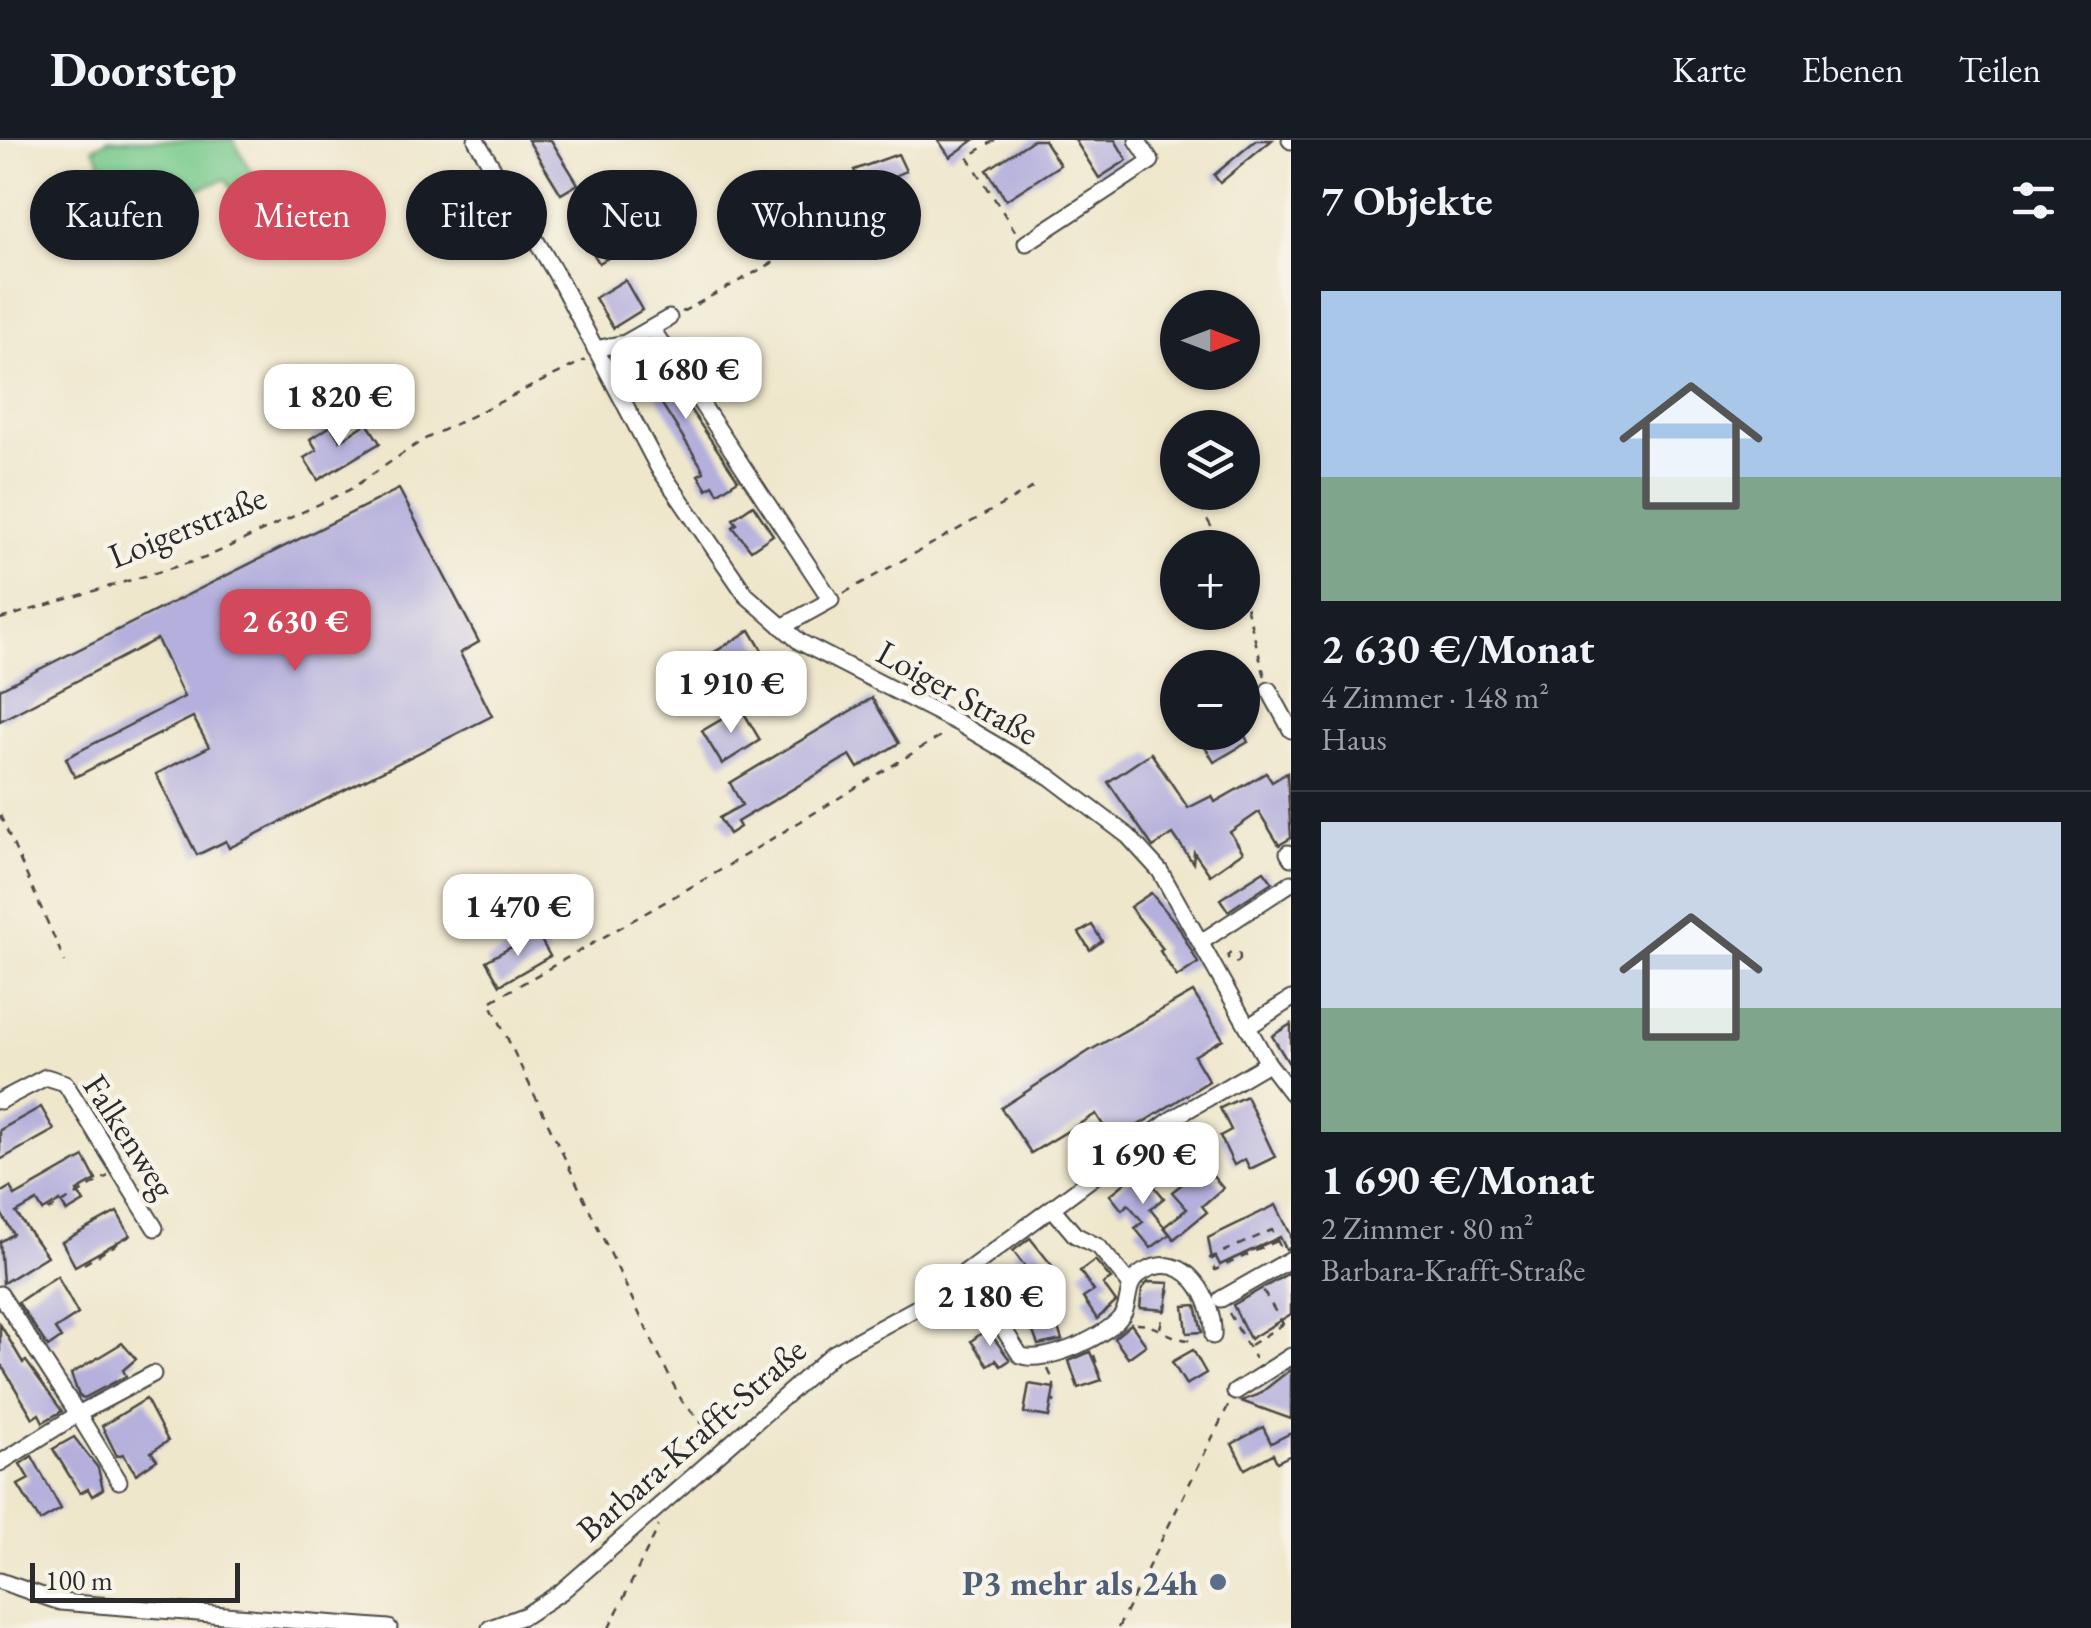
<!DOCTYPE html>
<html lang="de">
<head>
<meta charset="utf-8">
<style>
  body { margin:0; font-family:"EB Garamond",serif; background:#20242c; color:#f1f3f6; height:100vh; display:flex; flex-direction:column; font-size:38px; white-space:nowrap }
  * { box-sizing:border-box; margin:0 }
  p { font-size:32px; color:#9ea1a6 }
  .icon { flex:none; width:55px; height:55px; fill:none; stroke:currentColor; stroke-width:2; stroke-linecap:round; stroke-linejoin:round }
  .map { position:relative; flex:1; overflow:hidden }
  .side { display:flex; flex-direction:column; background:#171b24; width:800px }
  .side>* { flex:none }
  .top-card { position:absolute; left:30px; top:30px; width:950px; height:90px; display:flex; gap:20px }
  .needle { width:65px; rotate:90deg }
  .tools { position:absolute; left:1160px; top:150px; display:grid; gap:20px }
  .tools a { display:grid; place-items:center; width:100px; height:100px; border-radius:50%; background:#171b24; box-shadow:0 2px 8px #0004; font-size:50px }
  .scale { position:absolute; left:30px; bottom:25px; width:210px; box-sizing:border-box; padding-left:10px; border:5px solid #2b2b2b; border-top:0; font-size:28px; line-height:35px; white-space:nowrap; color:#2b2b2b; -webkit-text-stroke:8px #f7f3e8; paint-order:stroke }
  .price { position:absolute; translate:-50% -85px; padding:0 22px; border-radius:20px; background:#fff; color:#222; font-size:32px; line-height:65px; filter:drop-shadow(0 2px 5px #0008) }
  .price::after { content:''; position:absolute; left:50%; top:60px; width:30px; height:22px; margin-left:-15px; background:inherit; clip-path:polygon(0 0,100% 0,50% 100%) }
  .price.selected { background:#d1495b; color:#fff }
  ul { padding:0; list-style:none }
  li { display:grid; align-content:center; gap:20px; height:530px; padding:0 30px }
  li+li { border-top:2px solid #363941 }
  li span { display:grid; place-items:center; height:310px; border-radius:0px; color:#555 }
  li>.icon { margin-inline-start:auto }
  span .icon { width:180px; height:180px; fill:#fffc; stroke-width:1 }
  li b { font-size:42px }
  h2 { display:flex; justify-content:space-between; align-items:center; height:120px; padding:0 30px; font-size:42px }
  .pill { padding:0 35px; border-radius:45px; background:#171b24; box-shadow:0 2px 8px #0004; font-size:35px; line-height:90px }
  .pill.selected { background:#d1495b; color:#fff }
  header { display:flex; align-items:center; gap:60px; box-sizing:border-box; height:140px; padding:0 50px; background:#171b24; border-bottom:2px solid #363941 }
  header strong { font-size:48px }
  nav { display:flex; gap:55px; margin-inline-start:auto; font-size:35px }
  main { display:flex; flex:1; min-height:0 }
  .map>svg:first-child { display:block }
</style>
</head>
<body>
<header>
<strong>Doorstep</strong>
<nav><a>Karte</a><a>Ebenen</a><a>Teilen</a></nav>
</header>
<main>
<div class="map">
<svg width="1291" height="1488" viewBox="0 0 1291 1488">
  <rect width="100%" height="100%" fill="#f7f3e8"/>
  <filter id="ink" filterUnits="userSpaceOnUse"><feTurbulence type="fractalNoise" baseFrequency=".01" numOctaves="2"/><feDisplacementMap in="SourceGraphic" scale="20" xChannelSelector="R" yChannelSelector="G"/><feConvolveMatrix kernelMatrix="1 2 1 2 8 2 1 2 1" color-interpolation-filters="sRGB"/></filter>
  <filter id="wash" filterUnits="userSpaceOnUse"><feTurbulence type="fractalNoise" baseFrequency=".0048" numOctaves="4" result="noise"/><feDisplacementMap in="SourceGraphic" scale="40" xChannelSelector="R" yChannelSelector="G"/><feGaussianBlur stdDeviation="2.25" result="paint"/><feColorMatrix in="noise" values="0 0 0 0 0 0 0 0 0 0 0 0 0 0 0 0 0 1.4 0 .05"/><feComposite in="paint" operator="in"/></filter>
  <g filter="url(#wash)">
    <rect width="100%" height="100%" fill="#efe7cc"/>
    <polygon fill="#76c98b" stroke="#507a5b" stroke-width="2.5" points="108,0 233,0 256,40 235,53 226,39 130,74 93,8"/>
    <g id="blocks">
      <g fill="#b4afdc">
        <polygon points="528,0 551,0 578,44 561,54"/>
        <polygon points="938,0 974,0 950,17"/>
        <polygon points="1033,0 1044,0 1060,25 1006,60 987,30"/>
        <polygon points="1075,0 1115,0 1127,20 1099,38"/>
        <polygon points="1256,0 1272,0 1220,43 1214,35"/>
        <polygon points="898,14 906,31 890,38 894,47 861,62 852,42 859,39 854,30"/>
        <polygon points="593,72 605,91 611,87 624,109 599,123 575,83"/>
        <polygon points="625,140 642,170 613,188 595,158"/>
        <polygon points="646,204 738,340 718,353 713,345 707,349 698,335 704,332 700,324 634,220 632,212"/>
        <polygon points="367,283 380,303 318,340 304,318 317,310 310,299 331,286 340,301"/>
        <polygon points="399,349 479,502 460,513 492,576 229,708 226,701 197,715 156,634 209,607 193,577 75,637 66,618 184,557 157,499 0,581 0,549"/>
        <polygon points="753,365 773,395 751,410 733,387 737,384 733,379"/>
        <polygon points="750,490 769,522 703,563 683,532"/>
        <polygon points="872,558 899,603 858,628 850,615 737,682 740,687 729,694 719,678 742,665 730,643"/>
        <polygon points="741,568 760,600 722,624 702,591"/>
        <polygon points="1196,592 1243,592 1248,602 1214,622"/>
        <polygon points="1151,613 1188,668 1212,656 1215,662 1266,633 1272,642 1287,633 1291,698 1279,705 1259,672 1230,692 1243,712 1210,735 1194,712 1193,723 1173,694 1153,707 1108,642"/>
        <polygon points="1264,731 1272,742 1228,771 1220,759"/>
        <polygon points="1151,753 1178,786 1198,823 1177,837 1160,811 1163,809 1130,767"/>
        <polygon points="1092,785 1102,801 1090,810 1079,793"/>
        <polygon points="537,793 550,816 500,845 486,821"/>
        <polygon points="1193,852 1223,899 1194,916 1209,941 1113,1001 1096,974 1031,1013 1001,968 1089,911"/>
        <polygon points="1291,884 1291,927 1272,896"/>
        <polygon points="1246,956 1275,1017 1250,1029 1245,1019 1234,1025 1220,996 1231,990 1220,968"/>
        <polygon points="41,967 54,990 0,1020 0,990"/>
        <polygon points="84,1017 96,1040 77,1051 84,1062 67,1072 60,1061 43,1071 37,1061 16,1073 47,1116 3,1143 0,1102 13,1094 0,1071 0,1053 10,1047 15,1056"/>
        <polygon points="1141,1030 1164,1058 1150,1069 1170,1094 1151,1108 1135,1088 1143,1082 1128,1064 1122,1070 1110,1055"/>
        <polygon points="1195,1034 1202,1042 1211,1034 1223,1048 1202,1066 1207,1072 1174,1099 1164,1087 1187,1069 1172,1052"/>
        <polygon points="1276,1065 1291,1095 1291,1108 1286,1109 1280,1097 1220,1125 1216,1117 1212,1119 1208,1098"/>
        <polygon points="117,1072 130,1095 75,1126 62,1102"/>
        <polygon points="1030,1098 1058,1133 1033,1151 1020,1133 1026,1128 1013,1111"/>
        <polygon points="1095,1120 1111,1139 1103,1144 1116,1162 1097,1179 1083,1158 1094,1151 1080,1131"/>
        <polygon points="1291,1132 1291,1174 1250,1199 1233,1165"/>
        <polygon points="57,1136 78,1174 55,1189 61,1198 48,1207 18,1162"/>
        <polygon points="1148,1142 1169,1143 1166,1170 1140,1168 1142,1149"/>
        <polygon points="1196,1165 1202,1192 1187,1193 1184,1166"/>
        <polygon points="1054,1175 1062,1200 1038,1205 1030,1184"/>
        <polygon points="0,1184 23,1223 26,1221 62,1271 43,1282 39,1274 33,1278 0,1223"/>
        <polygon points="1131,1184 1146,1205 1128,1218 1114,1198"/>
        <polygon points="987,1189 1010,1220 1001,1226 996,1220 988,1225 971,1201"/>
        <polygon points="122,1203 136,1219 123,1230 126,1236 84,1258 79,1256 71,1234"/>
        <polygon points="1193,1210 1206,1233 1186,1245 1172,1222"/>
        <polygon points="1090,1212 1102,1240 1078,1248 1069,1221"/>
        <polygon points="1291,1229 1291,1279 1241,1261 1258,1255"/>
        <polygon points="1029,1244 1054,1248 1049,1277 1024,1273"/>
        <polygon points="146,1259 168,1301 151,1312 157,1320 136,1334 123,1314 117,1316 102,1286"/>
        <polygon points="1263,1287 1271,1303 1291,1293 1291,1315 1277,1322 1273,1314 1245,1329 1232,1304"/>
        <polygon points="74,1297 98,1328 103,1349 92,1356 88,1349 80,1353 53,1309"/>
        <polygon points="32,1316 61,1369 40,1381 18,1345 29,1339 20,1324"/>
      </g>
    </g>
  </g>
  <g filter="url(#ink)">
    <use href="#blocks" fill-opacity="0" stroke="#484743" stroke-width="2.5"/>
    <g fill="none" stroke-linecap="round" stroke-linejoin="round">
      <g stroke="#484743" stroke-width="19">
        <g id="minor">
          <polyline points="476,0 556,134 658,327 746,455 800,502 960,584 1050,637 1128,696 1160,731 1268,923 1291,953"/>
          <polyline points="1290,0 1291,1"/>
          <polyline points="1026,103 1151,21 1137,0"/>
          <polyline points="652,189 831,460 782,487"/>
          <polyline points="595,209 625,203 669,178"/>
          <polyline points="1269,550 1291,590"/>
          <polyline points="1288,713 1291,718"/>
          <polyline points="1201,802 1291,743"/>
          <polyline points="1248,887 1291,859"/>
          <polyline points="0,961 46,937 65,943 155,1088"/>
          <polyline points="1053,1069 1075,1095 1099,1107 1130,1144"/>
          <polyline points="0,1154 78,1274 0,1323"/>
          <path d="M933 1157 952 1170 998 1180 1020 1215C1042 1226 1113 1195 1124 1172 1131 1156 1125 1143 1143 1132 1186 1107 1215 1161 1213 1196"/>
          <polyline points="1221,1159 1291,1119"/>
          <polyline points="1235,1252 1291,1216"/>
          <polyline points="119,1341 78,1274 153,1234"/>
          <polyline points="0,1441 60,1462 389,1488"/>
          <polyline points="490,1488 526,1475 561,1452 834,1213 918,1167 1172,979 1268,923"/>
        </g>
      </g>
      <g stroke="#484743" stroke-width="2.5" stroke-dasharray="8 8" stroke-linecap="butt">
        <polyline points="995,0 968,17 1015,91"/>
        <polyline points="682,172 857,77"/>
        <polyline points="1192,352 1223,408"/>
        <polyline points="1242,451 1265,537"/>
        <polyline points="844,453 1039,344"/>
        <polyline points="0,479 205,418 349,350 423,300 585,220"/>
        <polyline points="0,675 65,822"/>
        <circle cx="1234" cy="817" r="6"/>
        <polyline points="48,1071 108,1036"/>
        <polyline points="1277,1101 1215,1130 1210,1118 1272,1090 1280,1106"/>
        <polyline points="84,1124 138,1091"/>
        <polyline points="1263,1151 1283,1184"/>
        <polyline points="1229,1173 1255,1219"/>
        <path d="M1136 1184C1157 1183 1174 1203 1197 1200"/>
        <polyline points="1160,1188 1171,1143"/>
        <polyline points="1250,1205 1291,1179"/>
        <polyline points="1094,1215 1098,1227"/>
        <polyline points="1048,1229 1054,1242 1054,1263"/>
        <polyline points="716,1299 682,1261 670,1238 490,862 719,731 944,594"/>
        <polyline points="609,1488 659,1386"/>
        <polyline points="1118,1488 1228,1266"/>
      </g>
      <use href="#minor" stroke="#fff" stroke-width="15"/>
    </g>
  </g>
  <circle fill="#5c6f8a" stroke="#f7f3e8" stroke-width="4" cx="1218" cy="1442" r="10"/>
  <g text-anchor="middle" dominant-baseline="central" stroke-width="9" stroke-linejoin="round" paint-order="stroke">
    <g font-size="35" fill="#2b2b2b" stroke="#f7f3e8">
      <text transform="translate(187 386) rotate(-22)">Loigerstraße</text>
      <text transform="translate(958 552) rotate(29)">Loiger Straße</text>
      <text transform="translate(130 996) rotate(57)">Falkenweg</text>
      <text transform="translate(691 1299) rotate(-41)">Barbara-Krafft-Straße</text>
    </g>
    <g font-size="35" font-weight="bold" fill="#4e5e75" stroke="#f7f3e8" text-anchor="end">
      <text x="1198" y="1442">P3 mehr als 24h</text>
    </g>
  </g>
</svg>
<div class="tools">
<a><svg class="needle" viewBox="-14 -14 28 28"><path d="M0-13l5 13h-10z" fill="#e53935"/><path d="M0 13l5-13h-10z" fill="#9ea1a6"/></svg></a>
<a><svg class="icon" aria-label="layers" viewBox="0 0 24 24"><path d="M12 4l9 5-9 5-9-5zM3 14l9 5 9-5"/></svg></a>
<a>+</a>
<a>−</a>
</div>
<div class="scale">100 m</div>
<b class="price" style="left:686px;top:282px">1 680 €</b>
<b class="price" style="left:339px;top:309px">1 820 €</b>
<b class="price selected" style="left:295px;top:534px">2 630 €</b>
<b class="price" style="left:731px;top:596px">1 910 €</b>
<b class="price" style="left:518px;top:819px">1 470 €</b>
<b class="price" style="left:1143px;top:1067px">1 690 €</b>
<b class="price" style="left:990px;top:1209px">2 180 €</b>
<div class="top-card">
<a class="pill">Kaufen</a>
<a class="pill selected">Mieten</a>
<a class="pill">Filter</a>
<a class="pill">Neu</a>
<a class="pill">Wohnung</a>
</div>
</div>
<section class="side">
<h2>7 Objekte<svg class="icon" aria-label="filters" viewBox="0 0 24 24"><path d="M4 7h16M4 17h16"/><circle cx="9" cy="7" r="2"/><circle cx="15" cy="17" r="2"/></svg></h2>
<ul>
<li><span style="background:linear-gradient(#a9c7e8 60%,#7fa58c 0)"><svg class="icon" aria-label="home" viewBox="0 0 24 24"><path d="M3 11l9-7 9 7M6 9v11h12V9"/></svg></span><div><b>2 630 €/Monat</b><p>4 Zimmer · 148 m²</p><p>Haus</p></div></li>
<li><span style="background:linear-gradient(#c9d6e8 60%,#7fa58c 0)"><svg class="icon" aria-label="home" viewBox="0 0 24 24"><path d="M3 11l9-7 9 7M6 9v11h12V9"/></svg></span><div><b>1 690 €/Monat</b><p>2 Zimmer · 80 m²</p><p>Barbara-Krafft-Straße</p></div></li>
</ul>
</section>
</main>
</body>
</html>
